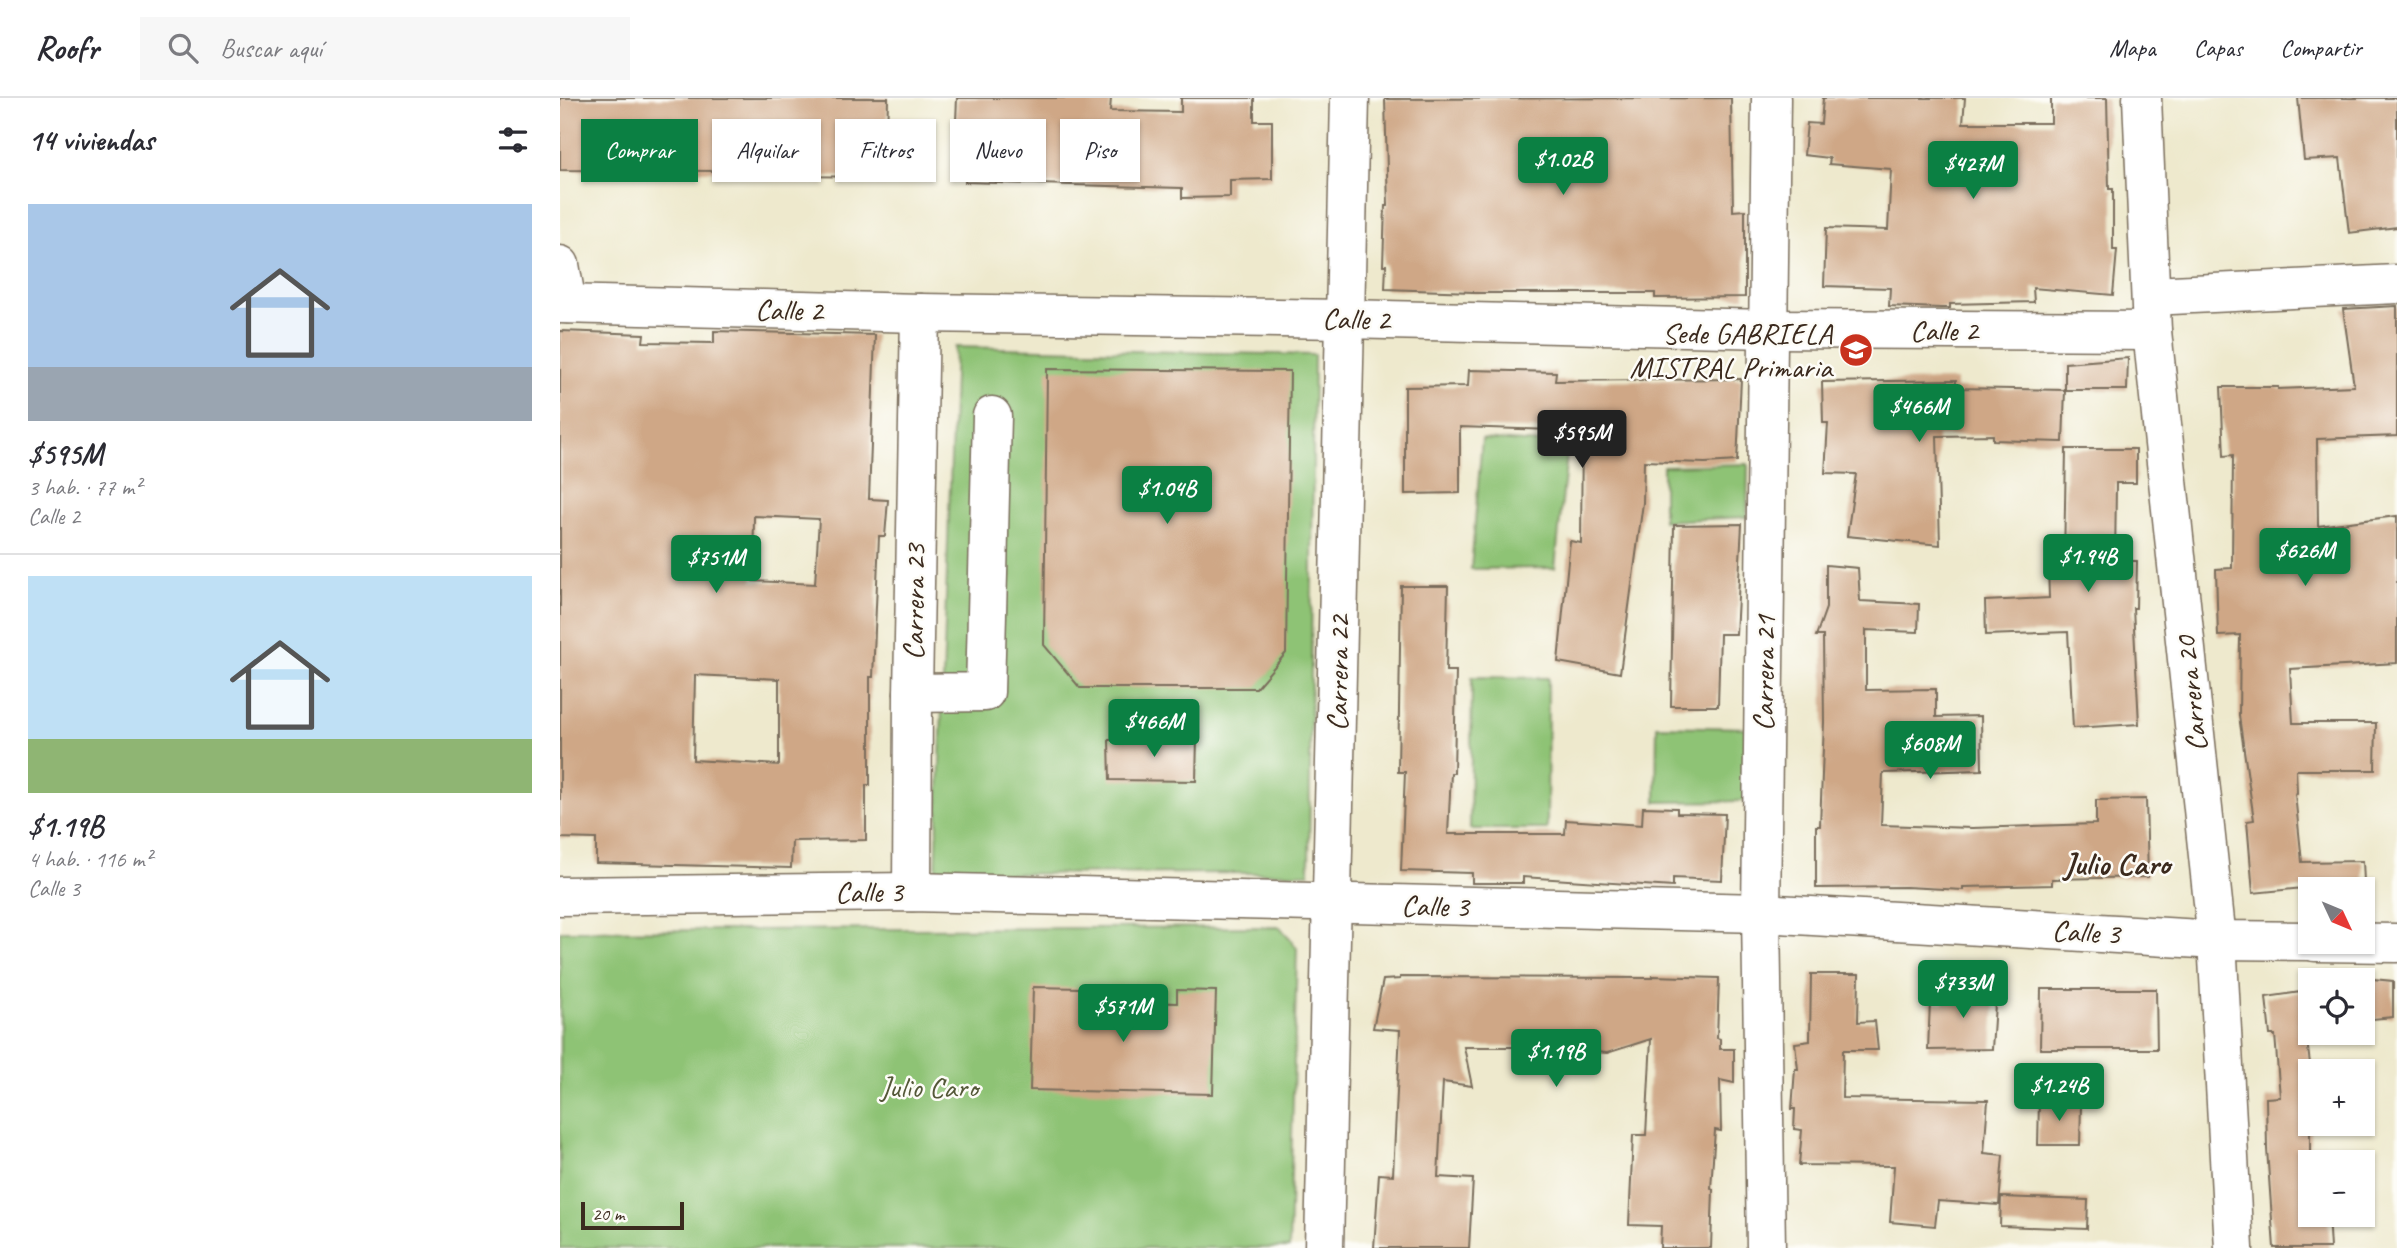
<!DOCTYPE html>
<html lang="es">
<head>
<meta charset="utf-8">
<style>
  body { margin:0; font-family:Caveat,sans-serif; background:#f7f7f7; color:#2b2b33; height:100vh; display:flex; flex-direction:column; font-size:26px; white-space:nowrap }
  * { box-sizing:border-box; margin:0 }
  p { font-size:23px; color:#7c7c81 }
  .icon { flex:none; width:38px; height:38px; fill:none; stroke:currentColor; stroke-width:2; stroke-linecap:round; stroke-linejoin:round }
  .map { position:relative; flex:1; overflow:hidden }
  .side { display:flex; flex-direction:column; background:#fff; width:560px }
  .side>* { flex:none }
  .guide { position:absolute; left:21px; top:21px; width:665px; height:63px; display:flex; gap:14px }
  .needle { width:46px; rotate:134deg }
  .fabs { position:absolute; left:1738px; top:779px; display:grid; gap:14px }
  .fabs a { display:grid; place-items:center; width:77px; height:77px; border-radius:0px; background:#fff; box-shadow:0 2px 5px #0004; font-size:35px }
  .scale { position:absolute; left:21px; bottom:18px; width:103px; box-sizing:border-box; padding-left:7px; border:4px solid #3b2a1e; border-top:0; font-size:19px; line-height:24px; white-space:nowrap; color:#3b2a1e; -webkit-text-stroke:5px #fdfcf7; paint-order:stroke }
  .price { position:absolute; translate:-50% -60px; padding:0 16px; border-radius:7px; background:#0b8043; color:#fff; font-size:23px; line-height:46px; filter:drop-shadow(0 2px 4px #0008) }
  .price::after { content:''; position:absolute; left:50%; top:42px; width:21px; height:16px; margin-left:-10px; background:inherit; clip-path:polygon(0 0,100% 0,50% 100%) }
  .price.selected { background:#222; color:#fff }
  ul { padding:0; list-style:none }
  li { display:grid; align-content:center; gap:14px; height:371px; padding:0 28px }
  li+li { border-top:2px solid #e1e1e2 }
  li span { display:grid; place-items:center; height:217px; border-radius:0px; color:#555 }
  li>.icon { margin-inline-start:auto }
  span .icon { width:126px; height:126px; fill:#fffc; stroke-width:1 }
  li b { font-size:30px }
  h2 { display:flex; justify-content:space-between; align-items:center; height:84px; padding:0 28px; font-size:30px }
  .tag { padding:0 24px; border-radius:0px; background:#fff; box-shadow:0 2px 5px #0004; font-size:24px; line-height:63px }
  .tag.selected { background:#0b8043; color:#fff }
  header { display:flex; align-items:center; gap:42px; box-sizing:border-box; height:98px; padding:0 35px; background:#fff; border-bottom:2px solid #e1e1e2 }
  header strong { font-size:33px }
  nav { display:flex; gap:38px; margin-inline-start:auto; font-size:24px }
  .search { width:490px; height:63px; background:#f7f7f7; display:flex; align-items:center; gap:18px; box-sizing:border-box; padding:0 24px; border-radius:0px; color:#7c7c81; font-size:26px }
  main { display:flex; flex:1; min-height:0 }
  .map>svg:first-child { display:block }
</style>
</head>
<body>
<header>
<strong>Roofr</strong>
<div class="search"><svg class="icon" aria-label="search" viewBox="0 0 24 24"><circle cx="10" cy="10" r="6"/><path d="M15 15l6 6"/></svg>Buscar aquí</div>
<nav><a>Mapa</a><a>Capas</a><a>Compartir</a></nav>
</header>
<main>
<section class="side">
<h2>14 viviendas<svg class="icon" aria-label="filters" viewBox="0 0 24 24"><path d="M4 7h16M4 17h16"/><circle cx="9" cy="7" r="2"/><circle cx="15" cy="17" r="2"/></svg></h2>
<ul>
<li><span style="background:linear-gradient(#a9c7e8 75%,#9aa5b1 0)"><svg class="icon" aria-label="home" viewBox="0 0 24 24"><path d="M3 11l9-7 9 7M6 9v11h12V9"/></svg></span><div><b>$595M</b><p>3 hab. · 77 m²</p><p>Calle 2</p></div></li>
<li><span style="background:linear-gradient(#bfe0f5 75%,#8fb573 0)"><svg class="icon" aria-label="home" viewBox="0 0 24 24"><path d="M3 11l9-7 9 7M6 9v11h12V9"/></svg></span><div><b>$1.19B</b><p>4 hab. · 116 m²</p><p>Calle 3</p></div></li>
</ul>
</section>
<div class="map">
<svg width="1837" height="1150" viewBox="0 0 1837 1150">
  <rect width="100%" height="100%" fill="#fdfcf7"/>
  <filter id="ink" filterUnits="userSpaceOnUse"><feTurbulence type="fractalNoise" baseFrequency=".0143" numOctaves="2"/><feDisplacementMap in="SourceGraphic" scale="14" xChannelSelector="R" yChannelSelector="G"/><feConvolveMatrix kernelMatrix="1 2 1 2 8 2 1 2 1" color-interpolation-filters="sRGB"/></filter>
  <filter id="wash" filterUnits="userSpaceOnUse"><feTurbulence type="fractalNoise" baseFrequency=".00686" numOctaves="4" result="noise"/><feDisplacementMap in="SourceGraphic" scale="28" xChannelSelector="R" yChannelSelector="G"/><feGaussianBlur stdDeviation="1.57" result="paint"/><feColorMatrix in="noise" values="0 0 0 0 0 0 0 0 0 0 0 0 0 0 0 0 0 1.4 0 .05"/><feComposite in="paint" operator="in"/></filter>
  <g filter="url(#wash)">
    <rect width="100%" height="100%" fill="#eee9cd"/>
    <g fill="#8ec374" stroke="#647649" stroke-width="2">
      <polygon points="395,249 754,257 749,775 376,776"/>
      <polygon points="922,341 1008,347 995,470 911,471"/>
      <polygon points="1188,366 1187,419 1103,423 1103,368"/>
      <polygon points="912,579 988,580 987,731 910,731"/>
      <polygon points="1097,628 1191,630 1189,703 1096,704"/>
      <polygon points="720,829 737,850 729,1150 0,1150 0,833"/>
    </g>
    <g id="blocks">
      <g fill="#cfa786" fill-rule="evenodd">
        <polygon points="0,0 328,0 326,79 225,78 225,65 160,65 160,73 0,72"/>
        <polygon points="397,0 551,0 550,13 621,14 621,0 694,0 694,23 712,23 712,81 670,82 670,99 622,100 622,90 405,84 406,47 395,46"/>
        <polygon points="1171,0 1173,113 1185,112 1185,199 1095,200 1095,195 913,195 913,194 825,191 826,167 823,167 825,108 828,108 825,1"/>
        <polygon points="1263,0 1405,0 1403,25 1491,25 1491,0 1547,0 1549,91 1553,91 1553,152 1557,152 1553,197 1473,190 1474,204 1390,206 1390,210 1381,210 1329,208 1330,190 1264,188 1266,130 1328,132 1331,71 1269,66 1270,60 1244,57 1247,25 1261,26"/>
        <polygon points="1738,0 1837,0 1837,129 1789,135 1780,60 1744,62"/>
        <polygon points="1837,208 1837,338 1757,341 1758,428 1837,418 1837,565 1730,571 1733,625 1816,625 1815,672 1736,672 1737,695 1735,696 1742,764 1803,763 1804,784 1693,795 1687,723 1694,722 1679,618 1680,537 1658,538 1656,471 1672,470 1673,357 1664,358 1661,289 1718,289 1718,291 1794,288 1783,211"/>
        <path d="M0 233 84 236 83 244 154 245V233L315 237 309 401 328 402 325 438H319L313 579H310V687H306V742L232 743 231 770 36 765V741L0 740ZM194 418 259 421 255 486 193 483ZM135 577 219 581V667L133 662Z"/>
        <polygon points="1568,260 1567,292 1505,292 1505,265"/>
        <polygon points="487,271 730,273 726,555 696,590 520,590 484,547"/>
        <polygon points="909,272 996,274 995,283 1181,281 1177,363 1145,365 1084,363 1083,405 1060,575 998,564 1010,443 1021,445 1022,333 900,329 900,395 845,396 845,289 908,288"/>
        <polygon points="1396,282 1396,290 1505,292 1503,344 1433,342 1433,337 1377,338 1380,447 1287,438 1296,376 1265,375 1268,325 1263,325 1262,284"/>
        <polygon points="1506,351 1576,351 1576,385 1556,385 1555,463 1577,463 1576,510 1573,510 1579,626 1513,630 1508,534 1426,537 1425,503 1489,500 1488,463 1504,463"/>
        <polygon points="1182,426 1176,536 1160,536 1158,608 1111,608 1114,427"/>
        <polygon points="1266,467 1298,470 1300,503 1359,506 1358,534 1306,532 1306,592 1376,591 1376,619 1421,618 1422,672 1323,675 1321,727 1412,730 1536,726 1536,702 1586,701 1588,779 1492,781 1492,787 1403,789 1403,792 1346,789 1256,790 1256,728 1260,728 1264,624 1263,538 1256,538 1266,510"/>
        <polygon points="841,488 888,488 886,573 896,573 894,675 891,675 888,736 1005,736 1006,722 1082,727 1083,709 1117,710 1117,715 1165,716 1162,782 1113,780 1113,789 963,779 963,785 912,785 912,775 841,773 845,674 838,674"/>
        <polygon points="637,639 636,683 550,682 549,642"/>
        <polygon points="1251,876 1299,876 1298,924 1315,923 1318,952 1283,952 1282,1000 1428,1002 1424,1055 1443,1057 1439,1107 1378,1103 1375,1128 1330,1124 1334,1068 1239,1067 1242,1032 1234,1031 1235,1011 1232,1011 1235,971 1238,971 1235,945 1250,943"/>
        <polygon points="1092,878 1159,880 1157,940 1160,941 1160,951 1174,951 1174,985 1160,982 1161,1033 1155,1032 1151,1090 1153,1091 1151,1150 1100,1150 1101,1128 1069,1127 1073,1037 1086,1037 1091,941 1047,955 977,949 904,949 912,988 883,984 878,1079 913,1081 909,1150 814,1150 819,1076 833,1077 840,932 813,930 823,882 840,881 840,879 1092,880"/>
        <polygon points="1802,880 1833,883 1833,919 1802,922"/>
        <polygon points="473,889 521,890 521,902 617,905 617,892 656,893 653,996 470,992"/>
        <polygon points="1384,889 1436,891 1432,951 1368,952 1370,904 1384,905"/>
        <polygon points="1481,891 1596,891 1597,951 1480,951"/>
        <polygon points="1741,894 1750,966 1750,1116 1768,1116 1770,1150 1714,1150 1707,1051 1706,1000 1720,999 1715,937 1710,937 1706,899"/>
        <polygon points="1479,1003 1521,1004 1520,1047 1478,1047"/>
        <polygon points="1441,1099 1528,1102 1527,1131 1440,1128"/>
      </g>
    </g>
  </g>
  <g filter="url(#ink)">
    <use href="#blocks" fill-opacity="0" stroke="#7a6d5b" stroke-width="2"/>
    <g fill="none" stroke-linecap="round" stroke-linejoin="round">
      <g stroke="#7a6d5b" stroke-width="41">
        <g id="minor">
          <polyline points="1582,0 1592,233 1657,842 1674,1150"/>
          <polyline points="0,167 7,206"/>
          <polyline points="1591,198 1837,186"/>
          <polyline points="0,206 360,215 784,221 1209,231 1592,233"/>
          <polyline points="353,595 425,594 432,318"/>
          <polyline points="352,794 353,595 360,215"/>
          <polyline points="0,798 352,794 1201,815 1657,842 1750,843"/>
          <polyline points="1755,844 1837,845"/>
          <polyline points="764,1150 790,0"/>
          <polyline points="1206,1150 1201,815 1211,0"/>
        </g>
      </g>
      <use href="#minor" stroke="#fff" stroke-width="38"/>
    </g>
  </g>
  <defs>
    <g id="university-disc" transform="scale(1.75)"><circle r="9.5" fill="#c8321e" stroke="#fdfcf7"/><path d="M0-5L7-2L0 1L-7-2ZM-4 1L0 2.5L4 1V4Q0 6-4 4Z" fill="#fff"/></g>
  </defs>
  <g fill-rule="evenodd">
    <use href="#university-disc" x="1296" y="252"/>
  </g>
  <g text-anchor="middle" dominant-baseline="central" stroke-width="5" stroke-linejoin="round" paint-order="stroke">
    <g font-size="30" fill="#3b2a1e" stroke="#fdfcf7">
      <text transform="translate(229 212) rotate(1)">Calle 2</text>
      <text transform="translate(796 221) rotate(1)">Calle 2</text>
      <text x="1384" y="232">Calle 2</text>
      <text transform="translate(354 504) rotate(-89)">Carrera 23</text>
      <text transform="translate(778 575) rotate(-89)">Carrera 22</text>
      <text transform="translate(1204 575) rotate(-89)">Carrera 21</text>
      <text transform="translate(1631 596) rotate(-96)">Carrera 20</text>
      <text transform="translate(309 794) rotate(-1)">Calle 3</text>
      <text transform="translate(875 808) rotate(1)">Calle 3</text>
      <text transform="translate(1526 834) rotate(3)">Calle 3</text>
    </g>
    <g font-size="30" fill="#3b2a1e" stroke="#fdfcf7" text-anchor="end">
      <text x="1272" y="235">Sede GABRIELA<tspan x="1272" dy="34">MISTRAL Primaria</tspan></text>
    </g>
    <g font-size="30" fill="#545838" stroke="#fdfcf7">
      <text x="369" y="989">Julio Caro</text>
    </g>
    <g font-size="32" font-weight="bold" fill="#3b2a1e" stroke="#fdfcf7">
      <text x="1557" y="765">Julio Caro</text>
    </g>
  </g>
</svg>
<div class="fabs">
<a><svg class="needle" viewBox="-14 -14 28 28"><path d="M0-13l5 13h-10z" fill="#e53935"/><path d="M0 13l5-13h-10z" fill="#7c7c81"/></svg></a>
<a><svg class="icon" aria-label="locate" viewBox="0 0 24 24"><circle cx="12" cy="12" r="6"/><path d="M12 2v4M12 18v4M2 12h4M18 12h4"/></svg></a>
<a>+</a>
<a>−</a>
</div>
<div class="scale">20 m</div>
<b class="price" style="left:1003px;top:99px">$1.02B</b>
<b class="price" style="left:1413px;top:103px">$427M</b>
<b class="price" style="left:1359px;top:346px">$466M</b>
<b class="price selected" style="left:1022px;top:372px">$595M</b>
<b class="price" style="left:607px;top:428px">$1.04B</b>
<b class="price" style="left:1745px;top:490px">$626M</b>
<b class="price" style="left:1528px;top:496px">$1.94B</b>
<b class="price" style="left:156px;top:497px">$751M</b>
<b class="price" style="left:594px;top:661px">$466M</b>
<b class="price" style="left:1370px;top:683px">$608M</b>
<b class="price" style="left:1403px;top:922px">$733M</b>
<b class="price" style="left:563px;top:946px">$571M</b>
<b class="price" style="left:996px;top:991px">$1.19B</b>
<b class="price" style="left:1499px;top:1025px">$1.24B</b>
<div class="guide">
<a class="tag selected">Comprar</a>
<a class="tag">Alquilar</a>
<a class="tag">Filtros</a>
<a class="tag">Nuevo</a>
<a class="tag">Piso</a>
</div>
</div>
</main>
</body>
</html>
